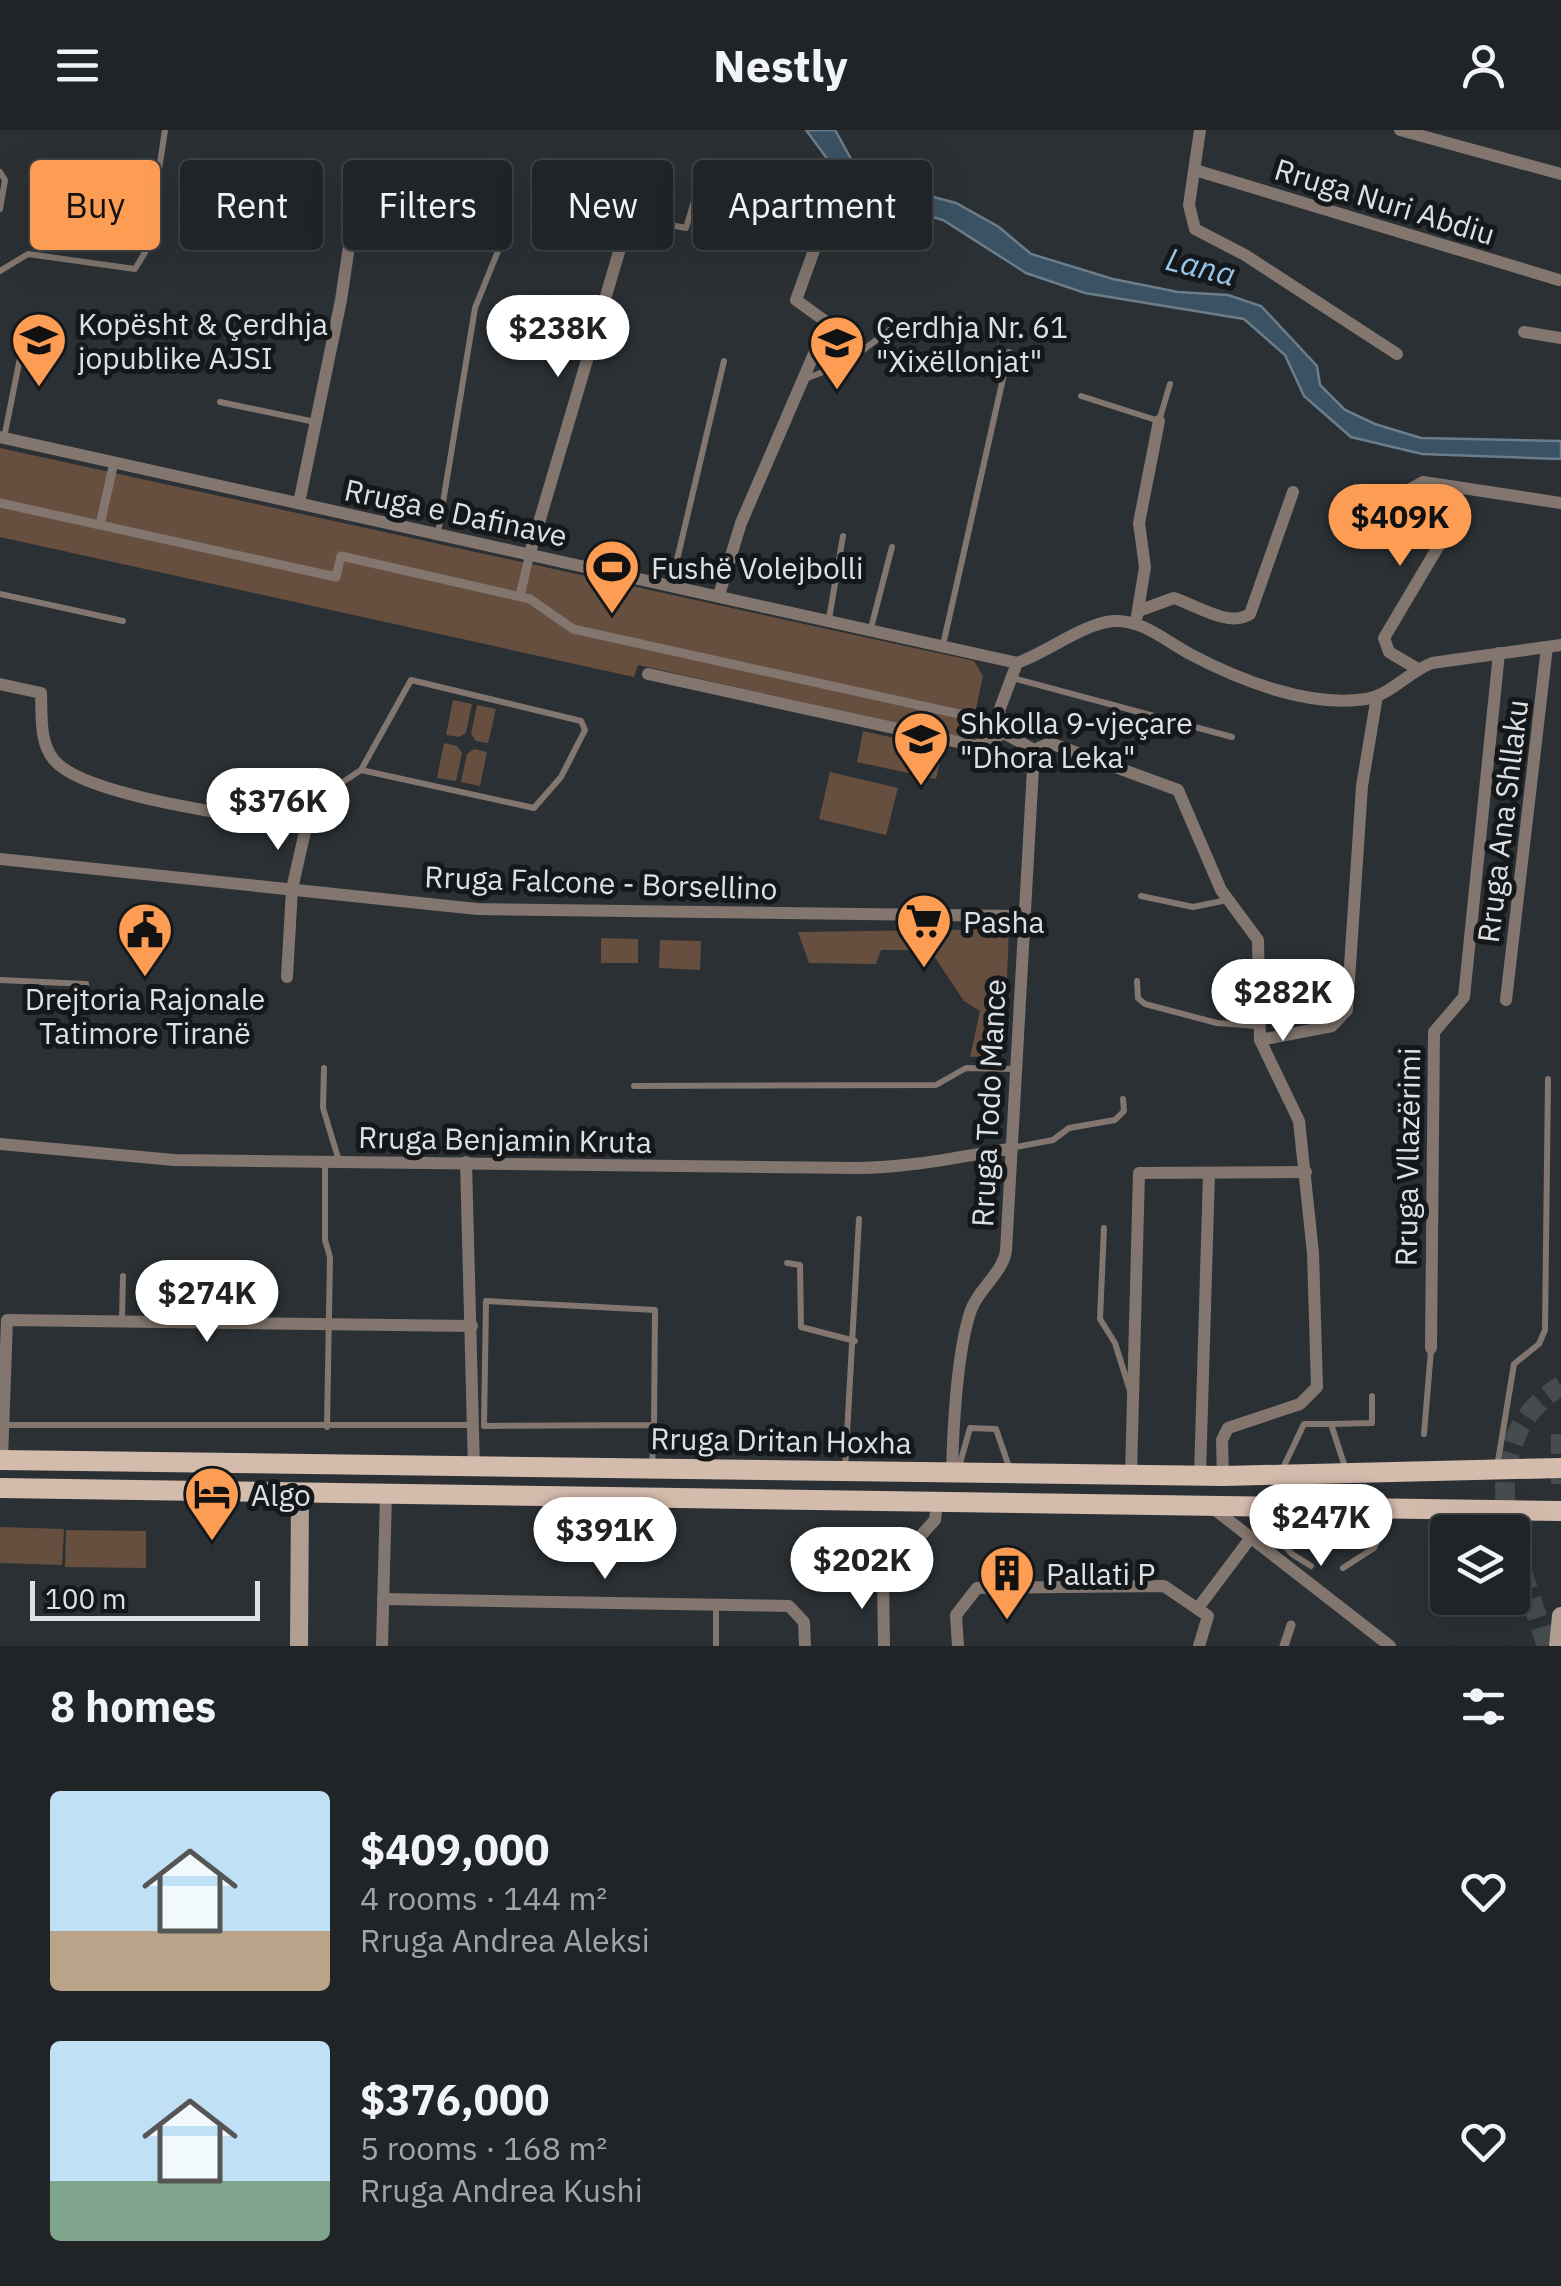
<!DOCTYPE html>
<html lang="en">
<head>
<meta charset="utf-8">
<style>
  body { margin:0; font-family:"IBM Plex Sans",sans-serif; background:#2d3033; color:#f1f3f6; height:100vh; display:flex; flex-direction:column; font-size:38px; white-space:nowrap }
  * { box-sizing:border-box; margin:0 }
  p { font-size:32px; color:#a2a4a7 }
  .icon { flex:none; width:55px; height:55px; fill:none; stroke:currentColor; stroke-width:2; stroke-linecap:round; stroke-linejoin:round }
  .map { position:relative; height:1516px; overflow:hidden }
  .panel { display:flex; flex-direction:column; background:#202427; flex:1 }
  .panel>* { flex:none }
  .top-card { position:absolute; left:30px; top:30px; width:1000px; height:90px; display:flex; gap:20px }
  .tools { position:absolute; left:1430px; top:1385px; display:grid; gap:20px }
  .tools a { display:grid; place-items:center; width:100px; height:100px; border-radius:10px; background:#202427; box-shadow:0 10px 40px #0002,0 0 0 2px #3d4144; font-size:50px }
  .scale { position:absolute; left:30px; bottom:25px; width:230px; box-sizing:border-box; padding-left:10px; border:5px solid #dee1e4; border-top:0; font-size:28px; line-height:35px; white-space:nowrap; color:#dee1e4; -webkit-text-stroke:8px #15181a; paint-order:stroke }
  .price { position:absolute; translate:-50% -85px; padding:0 22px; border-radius:35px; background:#fff; color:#222; font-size:32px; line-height:65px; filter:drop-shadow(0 2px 5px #0008) }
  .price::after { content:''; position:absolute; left:50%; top:60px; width:30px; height:22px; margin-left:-15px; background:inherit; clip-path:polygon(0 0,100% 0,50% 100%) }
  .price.on { background:#fd9d54; color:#111 }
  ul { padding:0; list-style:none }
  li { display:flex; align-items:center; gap:30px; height:250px; padding:0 50px }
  li span { display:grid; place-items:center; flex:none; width:280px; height:200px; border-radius:10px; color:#555 }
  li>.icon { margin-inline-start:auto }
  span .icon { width:120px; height:120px; fill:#fffc; stroke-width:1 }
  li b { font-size:42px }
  h2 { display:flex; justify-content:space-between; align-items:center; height:120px; padding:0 50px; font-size:42px }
  .tag { padding:0 35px; border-radius:10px; background:#202427; box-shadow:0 10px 40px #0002,0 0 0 2px #3d4144; font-size:35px; line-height:90px }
  .tag.on { background:#fd9d54; color:#111 }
  header { display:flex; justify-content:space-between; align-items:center; height:130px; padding:0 50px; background:#202427; font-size:45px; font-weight:700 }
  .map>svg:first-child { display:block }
</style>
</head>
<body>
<header><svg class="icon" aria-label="menu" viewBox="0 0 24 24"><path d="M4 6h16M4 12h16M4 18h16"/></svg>Nestly<svg class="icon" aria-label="person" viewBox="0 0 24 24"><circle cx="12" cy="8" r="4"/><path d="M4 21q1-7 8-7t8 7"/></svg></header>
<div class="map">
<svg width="1561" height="1516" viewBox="0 0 1561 1516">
  <rect width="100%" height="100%" fill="#2b3034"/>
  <g fill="#664f3f">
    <polygon points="0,318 974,531 983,546 972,597 959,607 638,535 634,547 0,407"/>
    <polygon points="453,570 472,574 466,603 459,607 446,605"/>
    <polygon points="477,575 496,579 488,613 476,611 471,604"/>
    <polygon points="863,601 943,619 936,649 857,632"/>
    <polygon points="444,613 457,616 462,623 456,651 437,648"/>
    <polygon points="474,619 487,622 480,656 461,652 467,624"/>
    <polygon points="830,642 898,658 886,705 819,689"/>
    <polygon points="1009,799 1004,925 970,927 980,881 964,871 930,820 881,820 876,834 809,833 798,802"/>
    <polygon points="601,808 638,809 638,833 601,833"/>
    <polygon points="660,810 701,811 700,840 659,838"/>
    <polygon points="0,1397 64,1399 62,1435 0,1433"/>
    <polygon points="66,1400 146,1401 146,1438 65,1437"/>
    <polygon points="849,1405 909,1406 880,1438"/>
  </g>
  <polygon fill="#3a5263" stroke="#6b7d8a" stroke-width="2.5" points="806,0 835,0 855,36 877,52 956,73 999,97 1031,124 1113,149 1178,162 1228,165 1261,176 1317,236 1320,255 1345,280 1375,294 1421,308 1561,311 1561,329 1422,324 1351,307 1304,266 1285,225 1244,189 1085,163 1026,143 943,90 862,68 840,46"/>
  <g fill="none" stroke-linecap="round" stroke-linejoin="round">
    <g stroke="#464b4e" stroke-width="20" stroke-dasharray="20 10" stroke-linecap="butt">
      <polyline points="1561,1304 1561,1360"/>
      <path d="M1510 1402C1497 1347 1508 1287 1561 1256"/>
      <polyline points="1512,1412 1547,1516"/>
    </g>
    <g stroke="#82766e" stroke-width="6">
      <polyline points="0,42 5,50 0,79"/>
      <polyline points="358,45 358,56 397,45"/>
      <polyline points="592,80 686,98 694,71"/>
      <polyline points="0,141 28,124 135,139 147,119 165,0"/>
      <polyline points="805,249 846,233 896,195"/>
      <polyline points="1081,266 1159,291 1170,254"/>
      <polyline points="220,272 315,292"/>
      <polyline points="4,308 26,198"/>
      <polyline points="438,403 475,178 498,121"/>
      <polyline points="671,455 724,231"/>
      <polyline points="0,464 123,491"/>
      <polyline points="829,489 843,406"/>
      <polyline points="871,498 892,417"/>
      <polyline points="943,515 1009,222"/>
      <polyline points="1013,548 1232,607"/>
      <polyline points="307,696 332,659 361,640 534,678 561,647 585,600 581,591 411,550 361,640"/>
      <polyline points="1141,766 1193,777 1227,770"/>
      <polyline points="0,850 86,854"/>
      <polyline points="1137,851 1138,868 1145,874 1217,893 1257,896"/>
      <polyline points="324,938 323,978 339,1031"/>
      <polyline points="634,956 936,955 966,938 1013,939"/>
      <polyline points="1011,1018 1053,1010 1069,998 1115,990 1124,981 1123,969"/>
      <polyline points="325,1032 325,1110 330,1127 327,1297"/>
      <polyline points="1104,1098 1100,1189 1115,1213 1131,1264"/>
      <polyline points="787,1133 800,1135 801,1197 855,1211"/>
      <polyline points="122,1189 123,1146"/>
      <polyline points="1331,1294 1372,1293 1372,1266"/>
      <polyline points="5,1295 472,1295"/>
      <polyline points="1424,1304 1431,1220"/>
      <polyline points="652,1337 654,1295 484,1296 486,1171 655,1180 654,1295"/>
      <polyline points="959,1337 970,1298 996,1299 1009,1337"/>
      <polyline points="1497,1337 1514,1234 1539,1214 1545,1200 1548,949"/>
      <polyline points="845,1340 859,1089"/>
      <polyline points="1282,1340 1304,1294 1331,1294 1345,1337"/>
      <polyline points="1254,1382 1292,1424 1311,1436"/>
      <polyline points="1343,1438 1374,1418 1391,1385"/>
      <polyline points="716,1476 716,1516"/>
    </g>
    <g stroke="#82766e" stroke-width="9">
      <polyline points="0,373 336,447 341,426 530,469 573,499 1000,593"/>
      <polyline points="100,395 114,332"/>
      <polyline points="520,466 530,423"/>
      <polyline points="1284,1516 1291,1495"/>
    </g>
    <g stroke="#82766e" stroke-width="12">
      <polyline points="1200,0 1189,75 1195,99 1245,125 1397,224"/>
      <polyline points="1400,0 1561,44"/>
      <polyline points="1195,40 1559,150"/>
      <polyline points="1524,202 1561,208"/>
      <polyline points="0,307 1017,533"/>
      <polyline points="299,373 341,170 358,56"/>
      <polyline points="530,423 629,88"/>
      <polyline points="719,465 741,393 823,203 825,191 796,170 821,101 802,95"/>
      <path d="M1138 481 1174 468C1196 475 1229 498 1250 484L1293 362"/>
      <polyline points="1137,486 1145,437 1139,393 1159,291"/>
      <path d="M1017 533C1048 522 1084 493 1114 491 1142 489 1167 512 1190 524 1239 550 1309 578 1366 569 1391 565 1408 542 1432 533L1561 515"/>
      <polyline points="1416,538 1389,522 1384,508 1441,412 1434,396 1408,373 1407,361 1423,352 1561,373"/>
      <polyline points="648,544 976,616 1004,603"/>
      <path d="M0 554 41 563C42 585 39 612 54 630 85 668 253 687 306 697L292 759 287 847"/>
      <polyline points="1004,603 999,581 1017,533"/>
      <polyline points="1004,603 1034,620"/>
      <polyline points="1034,620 1050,613 1178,660 1221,760 1258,810 1260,910 1299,991 1313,1123 1317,1257 1300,1274 1228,1298 1222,1310 1223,1346"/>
      <polyline points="0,729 477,779 1024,786"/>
      <polyline points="1506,870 1547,517"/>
      <polyline points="1260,910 1332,896 1347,880 1362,656 1377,566"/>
      <path d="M0 1014 174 1030 857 1038C908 1038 958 1027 1009 1019"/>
      <polyline points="466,1032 474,1339"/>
      <polyline points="1431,1218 1434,902 1464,867 1499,523"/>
      <polyline points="2,1330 7,1190 472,1196"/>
      <path d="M952 1342C953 1299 957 1220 971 1180 978 1159 1002 1144 1006 1121L1034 620"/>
      <polyline points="1131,1344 1139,1043 1306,1042"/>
      <polyline points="1200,1345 1209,1043"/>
      <polyline points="1214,1379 1390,1516"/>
      <polyline points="844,1406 883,1447"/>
      <polyline points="883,1447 935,1390 937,1372"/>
      <polyline points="883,1447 884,1516"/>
      <polyline points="383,1469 789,1476 804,1492 805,1516"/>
      <polyline points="1198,1478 1249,1410"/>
      <polyline points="382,1516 386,1364"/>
      <polyline points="958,1516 956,1485 977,1458 1164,1456 1208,1486 1199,1516"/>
    </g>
    <g stroke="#b09e92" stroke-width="18">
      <polyline points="299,1516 300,1363"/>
      <polyline points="1558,1516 1561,1486"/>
    </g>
    <g stroke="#d4bcad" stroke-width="20">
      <polyline points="0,1330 1223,1346 1561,1338"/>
      <polyline points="0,1358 1561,1381"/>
    </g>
  </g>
  <defs>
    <g id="school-pin" transform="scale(2.875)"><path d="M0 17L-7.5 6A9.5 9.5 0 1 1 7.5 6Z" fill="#fd9d54" stroke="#15181a"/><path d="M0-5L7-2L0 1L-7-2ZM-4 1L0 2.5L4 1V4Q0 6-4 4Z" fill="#111"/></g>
    <g id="stadium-pin" transform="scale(2.875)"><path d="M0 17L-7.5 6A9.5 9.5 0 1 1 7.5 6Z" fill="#fd9d54" stroke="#15181a"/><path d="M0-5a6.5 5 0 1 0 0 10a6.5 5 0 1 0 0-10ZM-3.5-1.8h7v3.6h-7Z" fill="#111"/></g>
    <g id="supermarket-pin" transform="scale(2.875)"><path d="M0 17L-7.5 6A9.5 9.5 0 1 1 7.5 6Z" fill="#fd9d54" stroke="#15181a"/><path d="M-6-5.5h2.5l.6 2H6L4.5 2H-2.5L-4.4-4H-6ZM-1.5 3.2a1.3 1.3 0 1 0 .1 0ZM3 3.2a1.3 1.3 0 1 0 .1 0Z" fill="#111"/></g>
    <g id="civic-pin" transform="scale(2.875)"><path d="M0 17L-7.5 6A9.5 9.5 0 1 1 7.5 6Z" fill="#fd9d54" stroke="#15181a"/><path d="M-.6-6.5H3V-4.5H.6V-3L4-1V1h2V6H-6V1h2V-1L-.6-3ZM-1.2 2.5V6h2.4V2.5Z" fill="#111"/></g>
    <g id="hotel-pin" transform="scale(2.875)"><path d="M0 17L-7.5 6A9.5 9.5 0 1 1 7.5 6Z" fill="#fd9d54" stroke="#15181a"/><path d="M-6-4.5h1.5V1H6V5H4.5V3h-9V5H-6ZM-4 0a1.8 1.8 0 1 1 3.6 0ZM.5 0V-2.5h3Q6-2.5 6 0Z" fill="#111"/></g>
    <g id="building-pin" transform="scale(2.875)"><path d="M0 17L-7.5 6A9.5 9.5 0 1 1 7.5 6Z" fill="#fd9d54" stroke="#15181a"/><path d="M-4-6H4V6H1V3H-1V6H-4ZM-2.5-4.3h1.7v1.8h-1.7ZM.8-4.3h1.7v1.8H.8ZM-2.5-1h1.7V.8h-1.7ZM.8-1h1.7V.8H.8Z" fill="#111"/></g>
  </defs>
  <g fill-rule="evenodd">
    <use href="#school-pin" x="39" y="210"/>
    <use href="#school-pin" x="837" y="213"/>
    <use href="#stadium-pin" x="612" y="437"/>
    <use href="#school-pin" x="921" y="609"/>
    <use href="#supermarket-pin" x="924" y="791"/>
    <use href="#civic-pin" x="145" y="800"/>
    <use href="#hotel-pin" x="212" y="1364"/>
    <use href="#building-pin" x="1007" y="1443"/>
  </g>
  <g text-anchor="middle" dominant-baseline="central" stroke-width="10" stroke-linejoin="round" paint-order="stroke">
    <g font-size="30" fill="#dee1e4" stroke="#15181a">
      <text transform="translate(1385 71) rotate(17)">Rruga Nuri Abdiu</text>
      <text transform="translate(456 382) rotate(12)">Rruga e Dafinave</text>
      <text transform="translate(1502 691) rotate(-83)">Rruga Ana Shllaku</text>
      <text transform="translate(601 752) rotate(2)">Rruga Falcone - Borsellino</text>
      <text transform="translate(988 973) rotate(-87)">Rruga Todo Mance</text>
      <text transform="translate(505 1009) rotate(1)">Rruga Benjamin Kruta</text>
      <text transform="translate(1407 1027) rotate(-89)">Rruga Vllazërimi</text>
      <text transform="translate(781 1310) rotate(1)">Rruga Dritan Hoxha</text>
    </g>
    <g font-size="30" fill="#dee1e4" stroke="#15181a" text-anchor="start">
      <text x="78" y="193">Kopësht &amp; Çerdhja<tspan x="78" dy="34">jopublike AJSI</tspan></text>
      <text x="876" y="196">Çerdhja Nr. 61<tspan x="876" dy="34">"Xixëllonjat"</tspan></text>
      <text x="651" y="437">Fushë Volejbolli</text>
      <text x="960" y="592">Shkolla 9-vjeçare<tspan x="960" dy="34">"Dhora Leka"</tspan></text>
      <text x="963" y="791">Pasha</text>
      <text x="145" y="868" text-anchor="middle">Drejtoria Rajonale<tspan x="145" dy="34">Tatimore Tiranë</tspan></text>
      <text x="251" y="1364">Algo</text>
      <text x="1046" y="1443">Pallati P</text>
    </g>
    <g font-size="32" font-style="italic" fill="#97c6ea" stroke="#15181a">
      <text transform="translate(1201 136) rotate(14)">Lana</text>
    </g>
  </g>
</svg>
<div class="tools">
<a><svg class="icon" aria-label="layers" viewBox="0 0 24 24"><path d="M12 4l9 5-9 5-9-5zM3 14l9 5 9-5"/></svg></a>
</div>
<div class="scale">100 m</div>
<b class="price" style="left:558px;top:250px">$238K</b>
<b class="price on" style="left:1400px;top:439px">$409K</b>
<b class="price" style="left:278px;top:723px">$376K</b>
<b class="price" style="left:1283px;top:914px">$282K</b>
<b class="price" style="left:207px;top:1215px">$274K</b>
<b class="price" style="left:1321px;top:1439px">$247K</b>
<b class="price" style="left:605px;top:1452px">$391K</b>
<b class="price" style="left:862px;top:1482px">$202K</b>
<div class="top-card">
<a class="tag on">Buy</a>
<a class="tag">Rent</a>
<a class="tag">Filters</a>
<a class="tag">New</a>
<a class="tag">Apartment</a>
</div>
</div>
<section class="panel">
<h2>8 homes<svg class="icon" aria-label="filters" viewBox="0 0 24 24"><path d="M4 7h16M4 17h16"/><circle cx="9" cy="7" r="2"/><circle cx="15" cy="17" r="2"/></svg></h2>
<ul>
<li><span style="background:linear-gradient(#bfe0f5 70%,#b9a48a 0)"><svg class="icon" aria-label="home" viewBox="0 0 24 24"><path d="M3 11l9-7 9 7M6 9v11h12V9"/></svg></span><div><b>$409,000</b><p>4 rooms · 144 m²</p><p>Rruga Andrea Aleksi</p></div><svg class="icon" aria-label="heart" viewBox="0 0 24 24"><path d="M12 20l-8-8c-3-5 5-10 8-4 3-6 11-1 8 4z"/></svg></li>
<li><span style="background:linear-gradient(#bfe0f5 70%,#7fa58c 0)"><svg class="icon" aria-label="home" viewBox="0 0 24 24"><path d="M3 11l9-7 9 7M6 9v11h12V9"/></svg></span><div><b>$376,000</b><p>5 rooms · 168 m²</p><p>Rruga Andrea Kushi</p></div><svg class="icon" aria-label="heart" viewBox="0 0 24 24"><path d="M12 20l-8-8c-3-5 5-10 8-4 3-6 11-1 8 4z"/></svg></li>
</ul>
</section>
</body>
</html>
